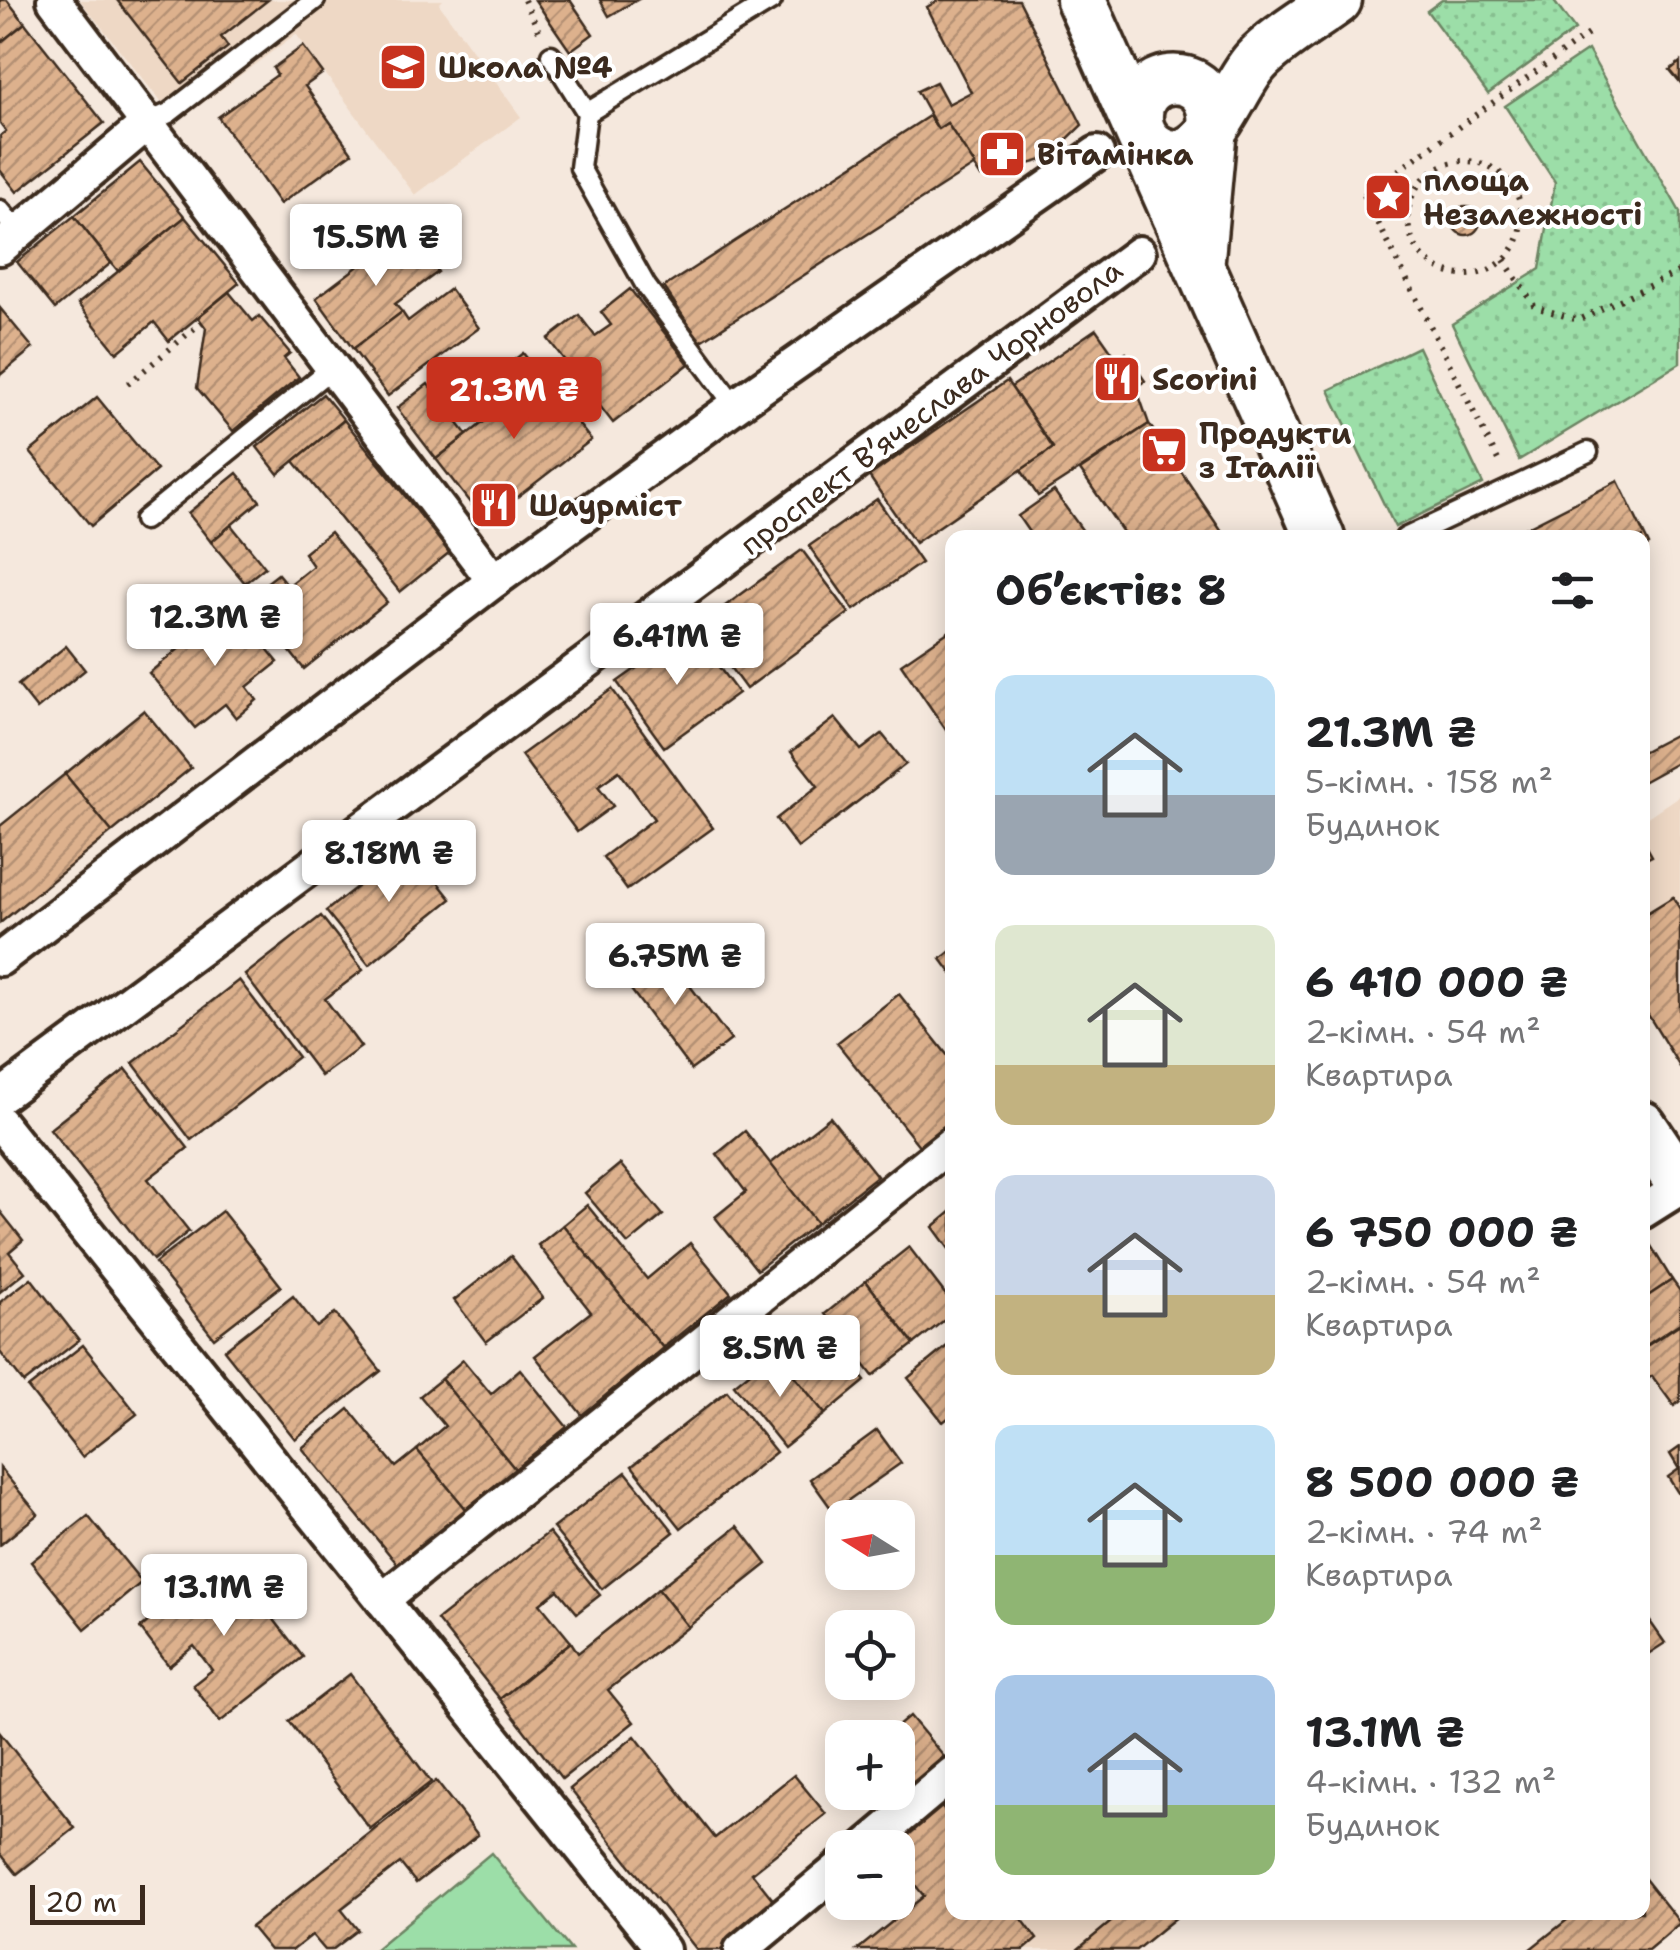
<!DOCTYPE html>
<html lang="uk">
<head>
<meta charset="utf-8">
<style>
  body { margin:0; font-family:"Shantell Sans",sans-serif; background:#f2f2f2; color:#202124; height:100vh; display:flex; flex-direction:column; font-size:38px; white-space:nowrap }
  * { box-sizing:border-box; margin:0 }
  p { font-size:32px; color:#757577 }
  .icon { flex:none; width:55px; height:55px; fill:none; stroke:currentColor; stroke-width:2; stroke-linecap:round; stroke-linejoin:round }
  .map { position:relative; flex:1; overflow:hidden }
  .drawer { position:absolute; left:945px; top:530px; width:705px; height:1390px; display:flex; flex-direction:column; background:#fff; border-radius:20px; box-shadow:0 5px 25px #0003 }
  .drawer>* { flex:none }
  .needle { width:65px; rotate:281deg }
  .controls { position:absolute; left:825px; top:1500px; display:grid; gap:20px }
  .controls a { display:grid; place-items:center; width:90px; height:90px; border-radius:20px; background:#fff; box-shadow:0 5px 25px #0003; font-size:50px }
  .scale { position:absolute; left:30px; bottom:25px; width:115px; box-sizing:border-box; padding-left:10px; border:5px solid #3b2a1e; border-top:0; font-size:28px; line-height:35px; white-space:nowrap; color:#3b2a1e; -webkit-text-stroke:8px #fff; paint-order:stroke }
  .price { position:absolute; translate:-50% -85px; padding:0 22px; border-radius:10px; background:#fff; color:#222; font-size:32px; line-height:65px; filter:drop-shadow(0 2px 5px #0008) }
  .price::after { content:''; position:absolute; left:50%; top:60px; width:30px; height:22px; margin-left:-15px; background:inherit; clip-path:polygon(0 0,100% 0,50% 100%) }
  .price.on { background:#c8321e; color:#fff }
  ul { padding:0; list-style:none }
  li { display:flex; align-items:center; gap:30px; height:250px; padding:0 50px }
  li span { display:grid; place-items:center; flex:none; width:280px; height:200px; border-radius:20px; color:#555 }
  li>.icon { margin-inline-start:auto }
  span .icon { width:120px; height:120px; fill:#fffc; stroke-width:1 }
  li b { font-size:42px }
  h2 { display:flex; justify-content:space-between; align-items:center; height:120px; padding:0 50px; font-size:42px }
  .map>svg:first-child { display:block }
</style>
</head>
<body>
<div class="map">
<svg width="1680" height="1950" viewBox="0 0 1680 1950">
  <defs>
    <pattern id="grass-dots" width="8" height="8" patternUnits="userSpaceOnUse" patternTransform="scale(2.5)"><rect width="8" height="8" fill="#9cdea8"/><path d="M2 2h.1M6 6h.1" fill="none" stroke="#87bf90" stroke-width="1.8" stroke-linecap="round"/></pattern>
    <pattern id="building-hatch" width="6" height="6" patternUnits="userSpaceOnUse" patternTransform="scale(2.5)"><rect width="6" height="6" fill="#ddb18d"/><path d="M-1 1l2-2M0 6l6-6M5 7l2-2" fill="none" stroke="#b49073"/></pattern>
  </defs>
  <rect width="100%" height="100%" fill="#f5e8dd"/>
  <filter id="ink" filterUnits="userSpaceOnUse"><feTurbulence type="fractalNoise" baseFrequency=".01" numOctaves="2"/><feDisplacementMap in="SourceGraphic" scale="20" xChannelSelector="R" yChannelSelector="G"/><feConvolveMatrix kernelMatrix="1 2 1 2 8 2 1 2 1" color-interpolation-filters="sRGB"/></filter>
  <g filter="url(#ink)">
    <g fill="#eed8c5">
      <polygon points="80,0 443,0 439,4 521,117 415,195 296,34 177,122"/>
      <polygon points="1680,795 1680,1067 1643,1005 1643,861 1652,855 1643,838 1643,820"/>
      <polygon points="952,1795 952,1912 1183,1913 1136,1950 857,1950 895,1918 883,1903 898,1902 898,1848 889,1847"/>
    </g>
    <g fill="url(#grass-dots)" stroke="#6c8463" stroke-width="2.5">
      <polygon points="1442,0 1553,0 1575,30 1488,94 1427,11"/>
      <polygon points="1588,50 1680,212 1680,363 1519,460 1452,324 1540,269 1555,182 1505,106"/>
      <polygon points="1418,347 1483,484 1395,527 1329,390"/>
    </g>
    <polygon fill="#9cdea8" stroke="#6c8463" stroke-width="2.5" points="491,1853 571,1950 374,1950"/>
    <g fill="url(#building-hatch)" stroke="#3b2a1e" stroke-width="2.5">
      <polygon points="0,0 7,0 25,23 0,43"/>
      <polygon points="117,0 268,0 221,37 228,47 182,83"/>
      <polygon points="535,0 570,0 593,34 570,51"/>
      <polygon points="600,0 637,0 609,16"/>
      <polygon points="939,0 1019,0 1082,125 1047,159 981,177 947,123 938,129 917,91 936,82 948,104 971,92 927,7"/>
      <polygon points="25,23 104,123 17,192 0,170 0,136 6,131 0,123 0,43"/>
      <polygon points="303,46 323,73 305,86 352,153 280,204 218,117 277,75 273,68"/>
      <polygon points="1680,62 1680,82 1670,70"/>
      <polygon points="929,116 938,129 947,123 975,165 700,342 664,287"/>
      <polygon points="140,162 185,217 118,271 74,216"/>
      <circle cx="1466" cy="221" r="14"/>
      <polygon points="74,216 111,263 55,309 17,262"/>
      <polygon points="185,217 239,283 169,341 154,322 117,353 78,304"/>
      <polygon points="406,230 438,272 395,304 402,312 353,349 316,298"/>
      <polygon points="450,289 479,328 388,396 353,349 402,312 408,321"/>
      <polygon points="630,289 689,364 613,423 548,339 579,315 595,336 611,325 601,312"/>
      <polygon points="229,292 253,321 259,316 290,353 284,358 299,377 233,431 197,388 206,328 198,317"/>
      <polygon points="0,308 33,348 0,375"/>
      <polygon points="1096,329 1117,359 1126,353 1145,381 1136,387 1149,424 1038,496 1021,470 1053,448 1011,387"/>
      <polygon points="523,353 591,440 485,522 436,459 511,401 492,377"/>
      <polygon points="1007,381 1053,448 915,543 869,476"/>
      <polygon points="428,384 467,435 436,459 397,408"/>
      <polygon points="323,394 344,420 278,474 257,447"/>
      <polygon points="97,397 157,470 91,526 30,452"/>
      <polygon points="344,420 450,552 400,592 294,461"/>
      <polygon points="1149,424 1226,538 1127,538 1080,470"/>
      <polygon points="237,473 260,501 211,542 188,513"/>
      <polygon points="1618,481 1649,545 1642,549 1642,538 1506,538"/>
      <polygon points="1054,491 1085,534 1080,538 1033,538 1018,516"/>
      <polygon points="877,499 921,563 854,610 809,546"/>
      <polygon points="231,525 265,567 245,583 211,542"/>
      <polygon points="330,532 387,602 304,669 247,598 278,574 288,586 313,566 304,553"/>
      <polygon points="802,550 849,613 746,689 699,625"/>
      <polygon points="232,606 278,662 247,687 257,700 236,718 225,704 195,728 149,673"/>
      <polygon points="691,629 738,693 664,747 617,682"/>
      <polygon points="948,632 952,639 952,739 901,664"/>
      <polygon points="66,646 85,670 37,709 18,685"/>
      <polygon points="612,689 713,828 627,890 603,857 654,819 619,771 598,786 613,806 577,832 521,755"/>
      <polygon points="144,710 191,768 112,832 65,774"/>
      <polygon points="835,718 861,750 882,734 906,764 798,848 776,819 818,786 791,752"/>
      <polygon points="1680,732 1680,761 1642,782 1642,752"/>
      <polygon points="65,774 112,832 0,923 0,826"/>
      <polygon points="1642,838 1652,856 1642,861"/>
      <polygon points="409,846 451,899 369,965 326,911"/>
      <polygon points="1673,897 1680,909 1680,1067 1642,1005 1642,916"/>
      <polygon points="321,916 363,970 325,999 361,1047 321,1076 245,975"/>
      <polygon points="659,945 731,1040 691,1070 620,975"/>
      <polygon points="952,950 952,974 941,959"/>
      <polygon points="239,980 298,1057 191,1140 133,1063"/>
      <polygon points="899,994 952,1061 952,1120 920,1147 837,1043"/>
      <polygon points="126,1069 188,1148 148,1179 189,1231 153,1260 50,1129"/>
      <polygon points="830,1117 877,1176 817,1223 770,1164"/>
      <polygon points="745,1131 817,1223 757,1270 715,1217 746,1192 717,1154"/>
      <polygon points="620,1164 663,1215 628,1244 585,1193"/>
      <polygon points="587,1205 647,1279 690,1243 731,1293 663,1348 563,1225"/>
      <polygon points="0,1211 23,1240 9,1252 25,1272 0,1292"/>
      <polygon points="222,1211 281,1286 214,1338 155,1263"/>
      <polygon points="952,1211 952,1253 933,1227"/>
      <polygon points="563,1225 663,1348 582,1415 535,1356 591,1312 538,1245"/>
      <polygon points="1651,1246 1672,1280 1642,1300 1642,1252"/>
      <polygon points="909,1247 952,1303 952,1314 914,1344 866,1281"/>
      <polygon points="511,1256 543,1298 486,1342 454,1300"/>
      <polygon points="31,1278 79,1340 24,1383 0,1352 0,1302"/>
      <polygon points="1672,1280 1680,1291 1680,1323 1642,1348 1642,1300"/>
      <polygon points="866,1281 914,1344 873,1376 825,1314"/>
      <polygon points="293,1296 317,1327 335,1313 381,1371 295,1439 224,1350"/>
      <polygon points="815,1320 865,1381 825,1414 775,1352"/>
      <polygon points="1680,1324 1680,1401 1674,1406 1652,1376 1642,1383 1642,1349"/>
      <polygon points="952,1342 952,1415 943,1422 908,1378"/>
      <polygon points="83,1345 137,1414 82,1457 28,1388"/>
      <polygon points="775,1352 825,1414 784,1447 734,1385"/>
      <polygon points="463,1360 491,1394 520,1369 567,1427 515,1469 441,1379"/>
      <polygon points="441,1379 515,1469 466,1509 417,1450 445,1426 420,1396"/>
      <polygon points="727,1391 776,1452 681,1528 632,1466"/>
      <polygon points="349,1409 396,1467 417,1450 466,1509 399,1566 302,1448"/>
      <polygon points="877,1430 901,1463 833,1511 810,1479"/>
      <polygon points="1680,1447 1680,1496 1668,1477 1679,1469 1670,1454"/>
      <polygon points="0,1468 38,1514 0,1545"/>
      <polygon points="626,1472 674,1532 602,1589 553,1528"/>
      <polygon points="88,1516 142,1582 85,1629 31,1562"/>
      <polygon points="738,1526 767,1564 688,1627 658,1589"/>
      <polygon points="549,1532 600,1595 577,1613 558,1590 540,1604 571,1642 500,1699 437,1620"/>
      <polygon points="227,1559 303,1657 220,1722 193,1685 212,1670 194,1646 169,1666 140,1628"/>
      <polygon points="658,1589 688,1627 608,1690 634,1722 562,1779 500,1699 571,1642 578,1653"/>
      <polygon points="1642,1610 1665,1643 1642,1658"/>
      <polygon points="350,1674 431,1782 370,1829 289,1721"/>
      <polygon points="910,1716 945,1758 897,1798 893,1792 898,1792 898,1738 884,1738"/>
      <polygon points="0,1733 75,1828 17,1874 0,1853"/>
      <polygon points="635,1736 715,1838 794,1775 826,1814 752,1873 782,1911 733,1950 697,1950 570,1789"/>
      <polygon points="436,1781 478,1835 416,1883 400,1863 341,1909 358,1930 332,1950 325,1950 312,1935 293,1950 270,1950 251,1927"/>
      <polygon points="940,1805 952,1820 952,1912 1026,1912 1022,1919 1037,1939 1024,1950 857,1950 924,1896 898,1864 898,1848 889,1848"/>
      <polygon points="1642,1875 1680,1923 1648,1950 1529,1950 1577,1912 1642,1912"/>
      <polygon points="1123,1912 1183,1912 1136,1950 1077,1950"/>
    </g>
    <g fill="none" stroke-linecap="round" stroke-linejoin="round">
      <g stroke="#3b2a1e" stroke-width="25">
        <g id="service">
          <polyline points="551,55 587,113 580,168 646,286 735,406"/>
          <polyline points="587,113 772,0"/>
          <polyline points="149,122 169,113 315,0"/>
          <polyline points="0,210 19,233"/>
          <polyline points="144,520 333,367"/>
          <polyline points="1405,538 1588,452"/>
        </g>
      </g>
      <g stroke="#3b2a1e" stroke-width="40">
        <g id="minor">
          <polyline points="54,0 494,581"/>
          <polyline points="0,248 149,122"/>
          <polyline points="0,959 494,581 735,406 1097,153"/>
          <polyline points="0,1097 1139,253"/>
          <polyline points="0,1123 663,1950"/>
          <polyline points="1642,1212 1680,1188"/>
          <polyline points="382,1600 952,1143"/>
          <polyline points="864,1848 952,1774"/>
          <polyline points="741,1950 842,1866"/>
        </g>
      </g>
      <g stroke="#3b2a1e" stroke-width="55">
        <g id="secondary">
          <polyline points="1081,0 1320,538"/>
          <path d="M1200 258 1212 128C1219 64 1135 66 1138 119 1139 133 1147 144 1158 150 1206 175 1231 88 1256 61 1276 39 1313 18 1337 0"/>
          <polyline points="1642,1126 1680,1183"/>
        </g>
      </g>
      <g stroke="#3b2a1e" stroke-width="6" stroke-dasharray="2.5 8" stroke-linecap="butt">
        <polyline points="524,0 541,35"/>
        <circle cx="1465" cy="218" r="57"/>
        <polyline points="1364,195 1500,464"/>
        <polyline points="1364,195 1591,32"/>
        <polyline points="1365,195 1409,204"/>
        <polyline points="1504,260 1535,307 1578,320 1680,271"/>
        <polyline points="128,384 202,322"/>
      </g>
      <use href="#service" stroke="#fff" stroke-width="18"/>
      <use href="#minor" stroke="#fff" stroke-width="32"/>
      <use href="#secondary" stroke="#fff" stroke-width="48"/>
    </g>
  </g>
  <defs>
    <g id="school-square" transform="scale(2.5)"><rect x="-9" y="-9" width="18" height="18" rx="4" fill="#c8321e" stroke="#fff"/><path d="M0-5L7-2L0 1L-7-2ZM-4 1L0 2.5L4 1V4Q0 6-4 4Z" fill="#fff"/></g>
    <g id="pharmacy-square" transform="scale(2.5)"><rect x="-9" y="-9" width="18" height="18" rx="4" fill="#c8321e" stroke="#fff"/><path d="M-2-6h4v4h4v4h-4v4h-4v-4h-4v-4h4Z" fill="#fff"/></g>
    <g id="sight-square" transform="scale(2.5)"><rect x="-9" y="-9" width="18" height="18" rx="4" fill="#c8321e" stroke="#fff"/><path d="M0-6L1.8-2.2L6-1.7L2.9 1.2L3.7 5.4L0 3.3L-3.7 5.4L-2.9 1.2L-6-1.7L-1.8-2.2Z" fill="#fff"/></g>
    <g id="restaurant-square" transform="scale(2.5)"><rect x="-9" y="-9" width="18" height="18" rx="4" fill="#c8321e" stroke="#fff"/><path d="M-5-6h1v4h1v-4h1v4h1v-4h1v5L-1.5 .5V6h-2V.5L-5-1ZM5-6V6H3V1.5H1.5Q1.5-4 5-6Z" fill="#fff"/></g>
    <g id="supermarket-square" transform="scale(2.5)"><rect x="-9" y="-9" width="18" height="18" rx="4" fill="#c8321e" stroke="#fff"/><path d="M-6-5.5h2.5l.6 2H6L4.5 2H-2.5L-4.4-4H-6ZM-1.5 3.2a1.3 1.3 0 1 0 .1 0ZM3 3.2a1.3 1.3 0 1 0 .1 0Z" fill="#fff"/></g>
  </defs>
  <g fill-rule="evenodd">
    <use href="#school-square" x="403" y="67"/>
    <use href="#pharmacy-square" x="1002" y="154"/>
    <use href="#sight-square" x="1388" y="197"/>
    <use href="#restaurant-square" x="1117" y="379"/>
    <use href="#supermarket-square" x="1164" y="450"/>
    <use href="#restaurant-square" x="494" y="505"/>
  </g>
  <g text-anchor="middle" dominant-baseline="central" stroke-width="8" stroke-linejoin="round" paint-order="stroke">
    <g font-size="30" font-weight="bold" fill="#3b2a1e" stroke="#fff" text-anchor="start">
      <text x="438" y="67">Школа №4</text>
      <text x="1037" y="154">Вітамінка</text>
      <text x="1423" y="180">площа<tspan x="1423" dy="34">Незалежності</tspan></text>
      <text x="1152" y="379">Scorini</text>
      <text x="1199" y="433">Продукти<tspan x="1199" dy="34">з Італії</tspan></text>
      <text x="529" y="505">Шаурміст</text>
    </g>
    <g font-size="30" fill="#3b2a1e" stroke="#fff">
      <text transform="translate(931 407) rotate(-37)">проспект Вʼячеслава Чорновола</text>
    </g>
  </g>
</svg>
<div class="controls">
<a><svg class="needle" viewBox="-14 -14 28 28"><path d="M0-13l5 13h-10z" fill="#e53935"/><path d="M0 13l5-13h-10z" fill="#757577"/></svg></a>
<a><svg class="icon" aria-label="locate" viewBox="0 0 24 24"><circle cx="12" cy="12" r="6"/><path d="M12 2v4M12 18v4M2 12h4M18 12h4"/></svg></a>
<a>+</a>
<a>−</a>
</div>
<div class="scale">20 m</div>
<b class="price" style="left:376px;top:289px">15.5M ₴</b>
<b class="price on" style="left:514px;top:442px">21.3M ₴</b>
<b class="price" style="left:215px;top:669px">12.3M ₴</b>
<b class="price" style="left:677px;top:688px">6.41M ₴</b>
<b class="price" style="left:389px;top:905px">8.18M ₴</b>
<b class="price" style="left:675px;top:1008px">6.75M ₴</b>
<b class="price" style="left:780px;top:1400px">8.5M ₴</b>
<b class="price" style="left:224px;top:1639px">13.1M ₴</b>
<section class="drawer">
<h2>Об’єктів: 8<svg class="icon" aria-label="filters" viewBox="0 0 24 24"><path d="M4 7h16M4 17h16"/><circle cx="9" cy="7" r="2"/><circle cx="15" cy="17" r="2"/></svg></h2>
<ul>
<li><span style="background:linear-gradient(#bfe0f5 60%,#9aa5b1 0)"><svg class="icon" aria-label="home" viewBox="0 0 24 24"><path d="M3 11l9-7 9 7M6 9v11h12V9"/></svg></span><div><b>21.3M ₴</b><p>5-кімн. · 158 m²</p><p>Будинок</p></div></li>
<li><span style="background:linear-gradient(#dfe7d0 70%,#c2b280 0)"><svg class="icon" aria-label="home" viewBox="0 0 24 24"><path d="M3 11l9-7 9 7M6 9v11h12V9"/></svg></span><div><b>6 410 000 ₴</b><p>2-кімн. · 54 m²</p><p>Квартира</p></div></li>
<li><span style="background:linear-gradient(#c9d6e8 60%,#c2b280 0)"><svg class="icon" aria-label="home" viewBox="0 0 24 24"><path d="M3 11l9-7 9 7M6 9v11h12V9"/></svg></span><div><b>6 750 000 ₴</b><p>2-кімн. · 54 m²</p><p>Квартира</p></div></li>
<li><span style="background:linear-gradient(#bfe0f5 65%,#8fb573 0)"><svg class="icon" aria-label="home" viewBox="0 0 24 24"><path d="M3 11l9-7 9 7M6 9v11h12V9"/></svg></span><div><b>8 500 000 ₴</b><p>2-кімн. · 74 m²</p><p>Квартира</p></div></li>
<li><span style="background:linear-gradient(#a9c7e8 65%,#8fb573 0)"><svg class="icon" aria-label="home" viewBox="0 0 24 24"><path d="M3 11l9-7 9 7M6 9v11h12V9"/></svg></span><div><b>13.1M ₴</b><p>4-кімн. · 132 m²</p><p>Будинок</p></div></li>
</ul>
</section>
</div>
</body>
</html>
